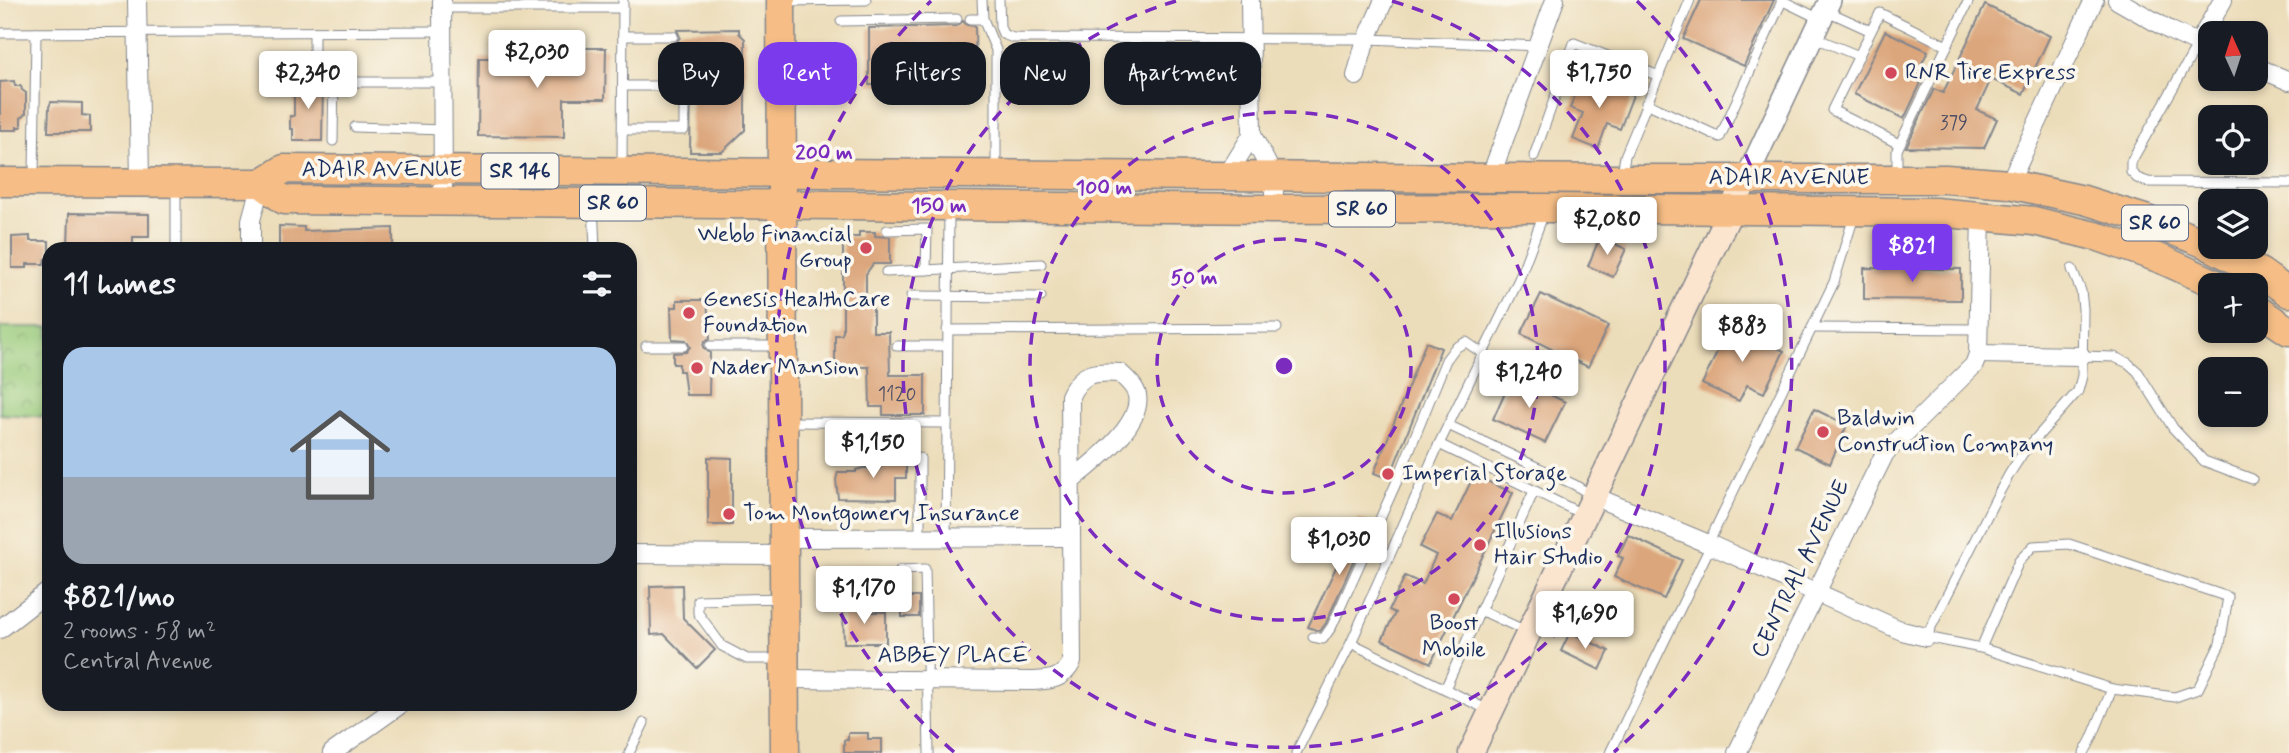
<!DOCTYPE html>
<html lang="en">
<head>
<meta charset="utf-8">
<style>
  body { margin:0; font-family:Mynerve,sans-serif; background:#242831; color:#f1f3f6; height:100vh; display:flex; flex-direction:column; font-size:26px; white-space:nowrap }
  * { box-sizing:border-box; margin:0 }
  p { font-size:23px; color:#9ea1a6 }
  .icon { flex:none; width:38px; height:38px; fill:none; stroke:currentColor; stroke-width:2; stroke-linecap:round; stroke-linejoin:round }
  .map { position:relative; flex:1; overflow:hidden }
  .side { position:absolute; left:42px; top:242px; width:595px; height:469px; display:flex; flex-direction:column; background:#171b24; border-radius:21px; box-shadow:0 4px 10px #0003 }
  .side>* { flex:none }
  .banner { position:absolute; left:658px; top:42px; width:665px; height:63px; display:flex; gap:14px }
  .needle { width:46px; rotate:357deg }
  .controls { position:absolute; left:2198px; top:21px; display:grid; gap:14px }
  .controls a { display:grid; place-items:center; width:70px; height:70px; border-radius:14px; background:#171b24; box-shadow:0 4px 10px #0003; font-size:35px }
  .price { position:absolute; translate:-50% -60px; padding:0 16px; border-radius:7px; background:#fff; color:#222; font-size:23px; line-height:46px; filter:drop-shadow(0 2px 4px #0008) }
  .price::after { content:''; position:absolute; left:50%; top:42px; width:21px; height:16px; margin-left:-10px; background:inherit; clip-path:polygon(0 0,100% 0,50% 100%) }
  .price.current { background:#7c3aed; color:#fff }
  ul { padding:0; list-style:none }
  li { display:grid; align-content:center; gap:14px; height:371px; padding:0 21px }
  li+li { border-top:2px solid #363941 }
  li span { display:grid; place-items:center; height:217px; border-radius:21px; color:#555 }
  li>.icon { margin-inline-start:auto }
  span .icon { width:126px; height:126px; fill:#fffc; stroke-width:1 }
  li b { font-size:30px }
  h2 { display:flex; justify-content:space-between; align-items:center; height:84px; padding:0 21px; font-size:30px }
  .pill { padding:0 24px; border-radius:21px; background:#171b24; box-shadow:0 4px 10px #0003; font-size:24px; line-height:63px }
  .pill.current { background:#7c3aed; color:#fff }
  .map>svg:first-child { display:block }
</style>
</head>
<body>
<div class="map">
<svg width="2289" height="753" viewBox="0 0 2289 753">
  <defs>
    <pattern id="park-crowns" width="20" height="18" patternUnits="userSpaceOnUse" patternTransform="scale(1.75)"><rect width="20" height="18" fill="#99cb7b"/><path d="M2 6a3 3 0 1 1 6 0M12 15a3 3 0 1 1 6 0" fill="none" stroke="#7ca568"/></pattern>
  </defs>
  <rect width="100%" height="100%" fill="#fbf7ec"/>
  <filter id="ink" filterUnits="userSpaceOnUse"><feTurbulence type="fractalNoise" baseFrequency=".0143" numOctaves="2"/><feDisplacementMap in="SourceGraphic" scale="14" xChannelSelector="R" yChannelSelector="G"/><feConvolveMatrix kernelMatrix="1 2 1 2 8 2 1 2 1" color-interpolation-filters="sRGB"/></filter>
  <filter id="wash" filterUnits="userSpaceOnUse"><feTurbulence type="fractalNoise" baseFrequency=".00686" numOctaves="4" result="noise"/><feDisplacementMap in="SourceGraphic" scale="28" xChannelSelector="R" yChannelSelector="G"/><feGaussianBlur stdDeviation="1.57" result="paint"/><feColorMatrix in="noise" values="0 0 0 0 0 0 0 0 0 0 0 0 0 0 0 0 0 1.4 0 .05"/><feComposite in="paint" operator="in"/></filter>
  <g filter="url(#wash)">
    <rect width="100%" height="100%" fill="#ecddba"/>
    <polygon fill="url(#park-crowns)" stroke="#5a7d6c" stroke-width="2" points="0,327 49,327 49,417 0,414"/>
    <g id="blocks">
      <g fill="#dca67b">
        <polygon points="1701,0 1774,0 1744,66 1683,39"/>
        <polygon points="1985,5 2050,36 2023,94 1991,79 1977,110 1997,119 1984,148 1906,147 1934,89 1943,93"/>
        <polygon points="963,21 967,25 975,26 976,85 869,85 869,28 957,26"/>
        <polygon points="739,29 739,33 745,39 745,130 722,152 690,152 691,86 690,78 677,78 677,42 680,37 677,30"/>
        <polygon points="1885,31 1928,51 1914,79 1921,83 1904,119 1854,94"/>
        <polygon points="524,48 606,48 605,99 564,99 564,137 478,136 479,58 524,58"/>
        <polygon points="1591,76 1605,81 1604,84 1633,95 1620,129 1607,124 1598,149 1573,139 1583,113 1570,108 1582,77 1590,80"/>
        <polygon points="294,80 323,81 322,141 293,141 293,129 290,129 290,116 294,116"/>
        <polygon points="14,81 15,86 21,86 22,90 26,93 26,113 21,118 21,127 17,127 17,130 0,130 0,82"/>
        <polygon points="51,102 82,103 82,115 90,116 90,132 48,132 49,107"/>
        <polygon points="69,213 149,214 149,237 133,237 133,248 68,248"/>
        <polygon points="279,226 304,227 304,231 393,228 393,248 279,248"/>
        <polygon points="859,232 875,232 875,236 890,237 890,264 873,264 866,274 866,306 873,306 873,332 889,332 890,375 925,375 925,415 883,415 883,407 870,407 869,367 841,367 841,365 835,365 835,335 841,335 843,332 843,237 859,237"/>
        <polygon points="30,236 30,241 49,241 49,259 45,259 44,264 27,264 27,268 12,268 12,237"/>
        <polygon points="1600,237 1626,249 1613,277 1588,266"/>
        <polygon points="1864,268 1961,269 1961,300 1864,299"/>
        <polygon points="1541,294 1608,326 1588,367 1521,334"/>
        <polygon points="677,300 707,300 710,339 704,342 703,347 710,353 709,395 686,395 683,371 679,371 679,364 673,364 673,353 686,352 690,347 686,340 672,339 671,307 677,307"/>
        <polygon points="1730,325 1784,351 1764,393 1747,385 1739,401 1702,384"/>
        <polygon points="1426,342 1441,348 1389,479 1374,473"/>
        <polygon points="1512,376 1565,402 1545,443 1493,419"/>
        <polygon points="1814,409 1847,425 1830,464 1795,447"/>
        <polygon points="880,456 906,456 906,478 896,478 896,499 838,498 836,480 838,472 856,472 856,470 863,468 880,468"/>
        <polygon points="708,457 732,458 732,525 708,525"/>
        <polygon points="1474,475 1513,493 1431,663 1382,640 1395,613 1389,610 1405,576 1423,584 1436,555 1420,547 1437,514 1452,521"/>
        <polygon points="1359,518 1370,523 1326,623 1320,631 1316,630 1308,627"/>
        <polygon points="1628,535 1682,560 1664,599 1614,577 1623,558 1618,556"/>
        <polygon points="682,585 683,618 715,650 697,668 664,634 651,635 650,586"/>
        <rect x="902" y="597" width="17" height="20"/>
        <polygon points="843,609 873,609 873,612 886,612 886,643 844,643"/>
        <polygon points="1570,632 1609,651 1600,670 1561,651"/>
        <polygon points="848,733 868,733 868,739 882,739 882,753 844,753 844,740 848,740"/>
      </g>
    </g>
  </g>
  <g filter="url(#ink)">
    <use href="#blocks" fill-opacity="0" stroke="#84868c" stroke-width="2"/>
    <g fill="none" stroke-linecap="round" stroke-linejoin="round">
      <g stroke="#84868c" stroke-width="11">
        <g id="service">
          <polyline points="982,0 983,19 996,50 996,170"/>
          <polyline points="999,0 1000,27 1003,34 1013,38 1368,39 1538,46"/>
          <polyline points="1781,0 1820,19"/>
          <polyline points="783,1 866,0"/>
          <polyline points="442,8 623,8"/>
          <polyline points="1825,10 1871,31"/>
          <polyline points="970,19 983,19"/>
          <polyline points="841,21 957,19"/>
          <polyline points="314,32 314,70 334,70 333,141"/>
          <polyline points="0,33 442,31"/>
          <polyline points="623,36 673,36"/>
          <polyline points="1813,37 1859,56"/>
          <polyline points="2198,44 2131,162 2131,172 2137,178 2148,182 2289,183"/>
          <polyline points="356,82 442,82"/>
          <polyline points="1646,103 1720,137 1782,1"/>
          <polyline points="355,127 443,130"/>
          <polyline points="623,130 684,130 684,86 623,86"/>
          <polyline points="1899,144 1832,110 1880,13 1947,46"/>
          <polyline points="1534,156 1574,43 1659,76"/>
          <polyline points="622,167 623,0"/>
          <polyline points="1622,174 1625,156 1690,0"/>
          <polyline points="1897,174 1897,150 1969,0"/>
          <polyline points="34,177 36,33"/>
          <polyline points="593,205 595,248"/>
          <polyline points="887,230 927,229 926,270"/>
          <polyline points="176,248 176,187"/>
          <polyline points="886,272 1041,264"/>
          <polyline points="911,296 1041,297"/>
          <polyline points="1812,328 1978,329"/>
          <polyline points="947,330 1277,328"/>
          <polyline points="646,346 683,346"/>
          <polyline points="710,346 781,346"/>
          <polyline points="897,346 947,346"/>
          <polyline points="2081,356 2114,357 2128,363 2138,372 2173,428 2204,461 2252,479"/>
          <polyline points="785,422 947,423"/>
          <polyline points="1448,425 1575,485 1591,495"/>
          <polyline points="1439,444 1582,514"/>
          <polyline points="920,538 920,458"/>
          <polyline points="946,538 949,211"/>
          <polyline points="1708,544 1834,282 1855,213"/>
          <polyline points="900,570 925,569 929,753"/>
          <polyline points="1480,610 1526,631"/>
          <polyline points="1313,637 1323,639 1332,626 1397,481 1446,360 1455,348 1466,342 1482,353"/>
          <polyline points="1351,643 1488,710"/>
          <polyline points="1981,648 2112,689 2175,697 2198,689 2220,644 2228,597 2069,544 2033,546 2019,561 1981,648 1926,637 1995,500 2010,473 2023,453 2078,391 2082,376 2083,309 2081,291 2072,269"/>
          <polyline points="780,659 747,659 722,646 698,613 698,600 782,598"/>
          <polyline points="1445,689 1534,491"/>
          <polyline points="629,753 644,723"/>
          <polyline points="1296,753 1351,643 1439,444 1519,279 1544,213"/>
          <polyline points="1610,753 1711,545"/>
          <polyline points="2084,753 2091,740 2112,689"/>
        </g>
      </g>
      <g stroke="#84868c" stroke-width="20">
        <g id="minor">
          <polyline points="137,0 140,182"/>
          <polyline points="442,0 443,201"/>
          <polyline points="1250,0 1252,135 1274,177 1274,209"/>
          <polyline points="2117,0 2171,31 2210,49"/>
          <polyline points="2198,44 2223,0"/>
          <polyline points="2256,67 2289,81"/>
          <polyline points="1356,76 1364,46 1384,0"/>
          <polyline points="1222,176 1234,164 1252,135"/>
          <polyline points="1490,178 1555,0"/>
          <polyline points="2009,184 2094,0"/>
          <polyline points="251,248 251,220 261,183"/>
          <polyline points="1978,354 2081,356"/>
          <polyline points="1593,496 1711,545 1902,631 1926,637"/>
          <polyline points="783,538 1070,537"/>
          <polyline points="630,554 784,555"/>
          <polyline points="0,629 49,591"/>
          <path d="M785 679 1034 681C1052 680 1063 679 1072 662L1070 396C1081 372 1095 371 1120 373 1126 379 1135 386 1137 395 1143 426 1091 464 1071 481"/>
          <polyline points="332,753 401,704"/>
          <polyline points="1737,753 1885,453 1974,365 1978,354 1981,215"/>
        </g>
      </g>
      <g stroke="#84868c" stroke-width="24">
        <polyline id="tertiary" points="1747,177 1830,0"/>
      </g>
      <g stroke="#84868c" stroke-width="27">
        <polyline id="secondary" points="1471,753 1747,177"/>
      </g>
      <g stroke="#84868c" stroke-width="31">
        <g id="primary">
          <polyline points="781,0 785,753"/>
          <polyline points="0,182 261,183 284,169 1622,179 1946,179 2009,184 2084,200 2145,219 2206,244 2261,273 2289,293"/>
          <polyline points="261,183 284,200 1274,209 1546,208 1935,212 2034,221 2099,237 2161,259 2218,285"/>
          <polyline points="2256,309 2289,331"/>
        </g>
      </g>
      <use href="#service" stroke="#fff" stroke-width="9"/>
      <use href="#minor" stroke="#fff" stroke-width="18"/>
      <use href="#tertiary" stroke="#fff" stroke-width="21"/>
      <use href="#secondary" stroke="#fbe5cf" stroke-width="24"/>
      <use href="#primary" stroke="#f6be86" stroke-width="28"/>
    </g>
  </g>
  <g fill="none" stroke="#7b2cbf" stroke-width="3.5" stroke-dasharray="12 9">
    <circle cx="1284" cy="366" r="127"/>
    <circle cx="1284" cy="366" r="254"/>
    <path d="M1392 1A381 381 0 1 1 1176 1"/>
    <path d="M954 752A508 508 0 0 1 931 1M1637 1A508 508 0 0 1 1614 752"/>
  </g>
  <g fill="#d1495b" stroke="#fbf7ec" stroke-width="2.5">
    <circle cx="1891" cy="73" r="7"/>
    <circle cx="866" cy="248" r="7"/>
    <circle cx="689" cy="313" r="7"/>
    <circle cx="697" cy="368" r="7"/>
    <circle cx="1823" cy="432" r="7"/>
    <circle cx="1388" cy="474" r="7"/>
    <circle cx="729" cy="514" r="7"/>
    <circle cx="1480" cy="545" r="7"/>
    <circle cx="1454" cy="599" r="7"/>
  </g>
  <g text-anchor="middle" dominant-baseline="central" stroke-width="7" stroke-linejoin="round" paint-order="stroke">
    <g font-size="19" fill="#4b4d65">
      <text x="1954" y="123">379</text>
      <text x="897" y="394">1120</text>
    </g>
    <g fill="#fbf7ec" stroke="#5e6b89" stroke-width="2">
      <rect x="481.5" y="153.5" width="77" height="35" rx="5"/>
      <rect x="580" y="185.5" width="66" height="35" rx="5"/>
      <rect x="1329" y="191.5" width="66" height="35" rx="5"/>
      <rect x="2122" y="205.5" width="66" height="35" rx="5"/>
    </g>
    <g font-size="21" font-weight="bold" fill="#1b2f5e">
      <text x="520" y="171">SR 146</text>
      <text x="613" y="203">SR 60</text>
      <text x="1362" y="209">SR 60</text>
      <text x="2155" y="223">SR 60</text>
    </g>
    <g font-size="23" fill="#1b2f5e" stroke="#fbf7ec" text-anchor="start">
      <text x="1905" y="73">RNR Tire Express</text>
      <text x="852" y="235" text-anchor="end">Webb Financial<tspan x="852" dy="26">Group</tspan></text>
      <text x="703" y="300">Genesis HealthCare<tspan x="703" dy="26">Foundation</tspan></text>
      <text x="711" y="368">Nader Mansion</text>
      <text x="1837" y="419">Baldwin<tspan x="1837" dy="26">Construction Company</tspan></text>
      <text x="1402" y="474">Imperial Storage</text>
      <text x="743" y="514">Tom Montgomery Insurance</text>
      <text x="1494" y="532">Illusions<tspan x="1494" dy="26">Hair Studio</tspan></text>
      <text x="1454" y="624" text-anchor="middle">Boost<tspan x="1454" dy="26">Mobile</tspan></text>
    </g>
    <g font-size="23" fill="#1b2f5e" stroke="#fbf7ec">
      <text x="382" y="170">ADAIR AVENUE</text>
      <text x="1789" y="178">ADAIR AVENUE</text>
      <text transform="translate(1801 569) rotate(-64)">CENTRAL AVENUE</text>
      <text x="953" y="656">ABBEY PLACE</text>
    </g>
  </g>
  <circle cx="1284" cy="366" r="10" fill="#7b2cbf" stroke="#fbf7ec" stroke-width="3.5"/>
  <g font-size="21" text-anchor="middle" font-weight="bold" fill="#7b2cbf" stroke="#fbf7ec" stroke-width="7" stroke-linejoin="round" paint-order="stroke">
    <text x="824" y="159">200 m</text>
    <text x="1104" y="194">100 m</text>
    <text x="939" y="212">150 m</text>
    <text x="1194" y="284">50 m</text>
  </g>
</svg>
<div class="controls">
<a><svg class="needle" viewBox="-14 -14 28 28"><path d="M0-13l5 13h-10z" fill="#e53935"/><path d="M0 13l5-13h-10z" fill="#9ea1a6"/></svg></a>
<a><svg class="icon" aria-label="locate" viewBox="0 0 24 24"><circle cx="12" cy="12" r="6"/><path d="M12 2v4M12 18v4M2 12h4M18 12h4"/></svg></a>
<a><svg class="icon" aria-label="layers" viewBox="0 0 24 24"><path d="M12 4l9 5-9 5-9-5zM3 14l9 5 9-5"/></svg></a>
<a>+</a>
<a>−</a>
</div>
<b class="price" style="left:537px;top:90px">$2,030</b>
<b class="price" style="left:1599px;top:110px">$1,750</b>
<b class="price" style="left:308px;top:111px">$2,340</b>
<b class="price" style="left:1607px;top:257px">$2,080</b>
<b class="price current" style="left:1912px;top:284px">$821</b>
<b class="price" style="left:1742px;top:364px">$883</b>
<b class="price" style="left:1529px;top:410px">$1,240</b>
<b class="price" style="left:873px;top:480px">$1,150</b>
<b class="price" style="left:1339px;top:577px">$1,030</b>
<b class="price" style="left:864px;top:626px">$1,170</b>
<b class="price" style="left:1585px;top:651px">$1,690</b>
<div class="banner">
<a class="pill">Buy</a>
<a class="pill current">Rent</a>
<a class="pill">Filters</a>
<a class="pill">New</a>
<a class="pill">Apartment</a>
</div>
<section class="side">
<h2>11 homes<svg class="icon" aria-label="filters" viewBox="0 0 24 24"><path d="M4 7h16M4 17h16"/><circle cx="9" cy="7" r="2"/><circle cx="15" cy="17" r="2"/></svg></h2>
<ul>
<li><span style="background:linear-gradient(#a9c7e8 60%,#9aa5b1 0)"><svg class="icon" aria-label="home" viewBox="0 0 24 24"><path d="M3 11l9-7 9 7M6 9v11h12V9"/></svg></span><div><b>$821/mo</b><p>2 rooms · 58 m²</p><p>Central Avenue</p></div></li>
</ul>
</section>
</div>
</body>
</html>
